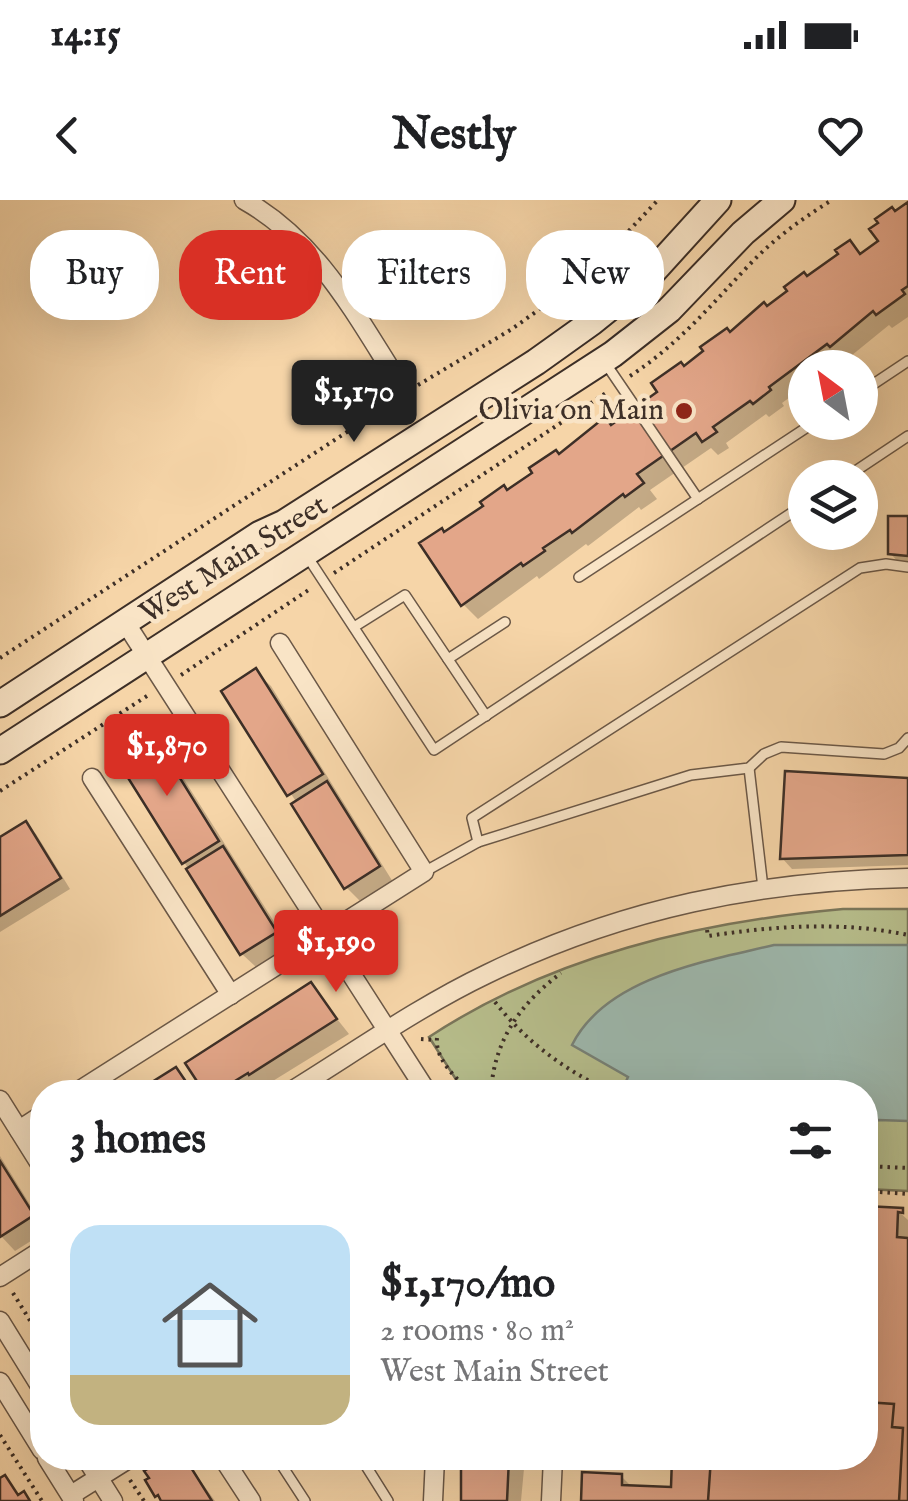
<!DOCTYPE html>
<html lang="en">
<head>
<meta charset="utf-8">
<style>
  body { margin:0; font-family:"IM FELL English",serif; background:#f6f6f6; color:#202124; height:100vh; display:flex; flex-direction:column; font-size:38px; white-space:nowrap }
  * { box-sizing:border-box; margin:0 }
  p { font-size:32px; color:#757577 }
  .icon { flex:none; width:55px; height:55px; fill:none; stroke:currentColor; stroke-width:2; stroke-linecap:round; stroke-linejoin:round }
  .map { position:relative; flex:1; overflow:hidden }
  .sheet { position:absolute; left:30px; top:880px; width:848px; height:390px; display:flex; flex-direction:column; background:#fff; border-radius:40px; box-shadow:0 10px 40px #0002 }
  .sheet>* { flex:none }
  .banner { position:absolute; left:30px; top:30px; width:850px; height:90px; display:flex; gap:20px }
  .needle { width:65px; rotate:328deg }
  .buttons { position:absolute; left:788px; top:150px; display:grid; gap:20px }
  .buttons a { display:grid; place-items:center; width:90px; height:90px; border-radius:50%; background:#fff; box-shadow:0 10px 40px #0002; font-size:50px }
  .price { position:absolute; translate:-50% -85px; padding:0 22px; border-radius:10px; background:#d93025; color:#fff; font-size:32px; line-height:65px; filter:drop-shadow(0 2px 5px #0008) }
  .price::after { content:''; position:absolute; left:50%; top:60px; width:30px; height:22px; margin-left:-15px; background:inherit; clip-path:polygon(0 0,100% 0,50% 100%) }
  .price.active { background:#222; color:#fff }
  ul { padding:0; list-style:none }
  li { display:flex; align-items:center; gap:30px; height:250px; padding:0 40px }
  li+li { border-top:2px solid #e0e0e0 }
  li span { display:grid; place-items:center; flex:none; width:280px; height:200px; border-radius:30px; color:#555 }
  li>.icon { margin-inline-start:auto }
  span .icon { width:120px; height:120px; fill:#fffc; stroke-width:1 }
  li b { font-size:42px }
  h2 { display:flex; justify-content:space-between; align-items:center; height:120px; padding:0 40px; font-size:42px }
  .tag { padding:0 35px; border-radius:40px; background:#fff; box-shadow:0 10px 40px #0002; font-size:35px; line-height:90px }
  .tag.active { background:#d93025; color:#fff }
  .status { display:flex; justify-content:space-between; align-items:center; height:70px; padding:0 50px; background:#fff; direction:ltr }
  .status svg { height:28px; fill:currentColor }
  header { display:flex; justify-content:space-between; align-items:center; height:130px; padding:0 40px; background:#fff; font-size:45px; font-weight:700 }
  .map>svg:first-child { display:block }
</style>
</head>
<body>
<div class="status"><b>14:15</b><svg viewBox="0 0 49 12"><path d="M0 12V9h3v3zM5 12V6h3v6zM10 12V3h3v9zM15 12V0h3v12zM26 1h20v11H26zM47 4h2v5h-2z"/></svg></div>
<header><svg class="icon" aria-label="back" viewBox="0 0 24 24"><path d="M15 5l-7 7 7 7"/></svg>Nestly<svg class="icon" aria-label="heart" viewBox="0 0 24 24"><path d="M12 20l-8-8c-3-5 5-10 8-4 3-6 11-1 8 4z"/></svg></header>
<div class="map">
<svg width="908" height="1301" viewBox="0 0 908 1301">
  <rect width="100%" height="100%" fill="#f6d5a8"/>
  <filter id="stains"><feTurbulence type="fractalNoise" baseFrequency=".002" numOctaves="4"/><feColorMatrix values="0 0 0 0 .2 0 0 0 0 .09 0 0 0 0 .02 0 0 0 .5 -.17"/></filter>
  <radialGradient id="worn" r=".72"><stop offset=".6" stop-color="#630" stop-opacity="0"/><stop offset="1" stop-color="#630" stop-opacity=".3"/></radialGradient>
  <path fill="#b7be8c" stroke="#7a765a" stroke-width="2.5" d="M843 709H908V991L865 989V892H464L429 837C552 756 698 722 843 709Z"/>
  <path fill="#9db8ad" stroke="#778177" stroke-width="2.5" d="M774 745H908V921L878 920 865 923V892H621L628 877 572 845C606 777 707 761 774 745Z"/>
  <g fill="#0003">
    <polygon points="908,5 908,117 892,128 889,125 846,160 844,158 830,168 805,168 805,186 782,203 784,206 769,217 766,214 726,243 729,248 718,255 711,248 650,290 657,299 641,310 639,307 588,346 586,344 539,379 537,376 478,419 463,404 423,344 445,334 559,257 612,228 661,193 684,168 841,54 850,43 862,56 881,42 896,14"/>
    <polygon points="908,318 908,364 900,364 890,353"/>
    <polygon points="256,472 271,486 393,682 361,702 346,687 297,603 224,492"/>
    <polygon points="152,537 166,551 290,747 257,768 242,754 184,662"/>
    <polygon points="908,580 908,665 792,669 782,658"/>
    <polygon points="25,624 36,634 70,689 0,732 0,640"/>
    <polygon points="310,785 349,834 255,892 207,892 188,864"/>
    <polygon points="176,870 196,892 140,892"/>
    <polygon points="0,956 42,1024 42,1034 15,1051 0,1035"/>
    <polygon points="865,1008 897,1010 908,1020 908,1301 583,1301 621,1276 632,1287 673,1290 675,1258 865,1258"/>
    <polygon points="171,1258 184,1258 215,1301 163,1301 157,1295 148,1272"/>
    <polygon points="464,1258 525,1258 521,1301 463,1301"/>
  </g>
  <g fill="#e3a689" stroke="#3d2f27" stroke-width="2.5">
    <polygon points="908,2 908,86 902,90 905,94 876,115 873,111 830,147 827,144 769,187 771,190 753,204 750,201 713,227 717,232 702,242 696,233 637,274 644,283 625,297 623,294 572,333 570,330 543,348 545,351 523,366 521,363 461,406 419,343 442,328 444,332 483,306 480,302 504,285 507,290 532,273 529,268 556,250 559,254 605,217 611,225 657,192 651,183 681,162 684,166 703,151 700,147 727,128 730,132 764,102 767,106 787,91 784,87 804,72 807,76 838,54 835,50 850,40 860,54 878,41 869,29 878,23 875,19 892,7 895,11"/>
    <polygon points="888,316 908,316 908,356 888,354"/>
    <polygon points="256,468 323,574 287,596 221,491"/>
    <polygon points="152,533 219,641 182,664 115,557"/>
    <polygon points="785,571 908,578 908,655 780,659"/>
    <polygon points="327,581 380,666 344,689 291,604"/>
    <polygon points="26,621 61,678 0,716 0,637"/>
    <polygon points="223,646 277,732 240,755 186,669"/>
    <polygon points="311,782 337,819 249,875 248,873 217,892 204,892 185,863"/>
    <polygon points="176,867 193,892 136,892"/>
    <polygon points="0,961 34,1015 0,1037"/>
    <polygon points="865,1006 903,1008 903,1013 898,1012 897,1037 908,1038 908,1301 581,1301 582,1272 622,1274 622,1285 671,1287 672,1258 865,1258"/>
    <polygon points="865,1202 894,1204 892,1227 903,1228 899,1301 708,1301 711,1258 865,1258"/>
    <polygon points="166,1258 185,1258 212,1301 161,1301 158,1295 155,1297 145,1280 149,1278 144,1271"/>
    <polygon points="461,1258 509,1258 507,1301 461,1301"/>
    <polygon points="5,1275 18,1295 24,1291 30,1301 0,1301 0,1278"/>
  </g>
  <g fill="none" stroke-linecap="round" stroke-linejoin="round">
    <g stroke="#6b5847" stroke-width="12">
      <g id="service">
        <polyline points="604,161 698,299"/>
        <polyline points="860,193 908,161"/>
        <polyline points="845,278 908,236"/>
        <polyline points="307,356 434,550 805,304"/>
        <polyline points="908,367 886,364 860,368 472,618 478,642 691,575 749,568 764,554 781,547 884,554 899,548 908,538"/>
        <polyline points="579,377 815,222"/>
        <polyline points="354,427 405,395 486,516"/>
        <polyline points="448,459 505,422"/>
        <polyline points="749,568 763,688"/>
        <polyline points="424,672 478,642"/>
        <polyline points="277,1258 305,1301"/>
        <polyline points="361,1258 388,1301"/>
      </g>
    </g>
    <g stroke="#6b5847" stroke-width="21">
      <g id="minor">
        <path d="M244 0C317 41 354 112 398 181"/>
        <polyline points="125,422 427,892"/>
        <polyline points="92,578 231,795"/>
        <polyline points="77,892 424,672 280,443"/>
        <path d="M290 892C355 852 418 807 487 774 623 708 758 681 908 678"/>
        <polyline points="0,900 42,967"/>
        <polyline points="19,930 42,915"/>
        <polyline points="0,1077 42,1050"/>
        <polyline points="0,1121 42,1189"/>
        <polyline points="0,1182 42,1250"/>
        <polyline points="47,1258 74,1301"/>
        <polyline points="86,1258 113,1301"/>
        <polyline points="223,1258 251,1301"/>
        <polyline points="71,1295 130,1258"/>
        <polyline points="433,1301 435,1258"/>
        <polyline points="551,1301 553,1258"/>
      </g>
    </g>
    <g stroke="#3d2f27" stroke-width="29">
      <g id="secondary">
        <polyline points="0,504 260,334 284,323 536,162 592,122 648,77 718,0"/>
        <polyline points="0,551 613,154 669,110 743,33 782,0"/>
      </g>
    </g>
    <g stroke="#3d2f27" stroke-width="4" stroke-dasharray="2.5 5" stroke-linecap="butt">
      <path d="M630 176C679 144 711 105 751 63 775 38 803 18 832 0"/>
      <polyline points="418,185 512,129 587,75 658,0"/>
      <polyline points="334,373 606,193"/>
      <polyline points="0,458 393,202"/>
      <polyline points="181,475 310,389"/>
      <polyline points="0,591 147,496"/>
      <path d="M707 730 708 736C775 726 841 721 908 735"/>
      <path d="M495 802C524 839 558 865 599 886L597 892"/>
      <path d="M437 838C435 860 456 878 471 892"/>
      <polyline points="421,839 436,840"/>
      <path d="M491 892C494 840 521 803 561 773"/>
      <polyline points="865,966 908,968"/>
      <polyline points="865,991 908,994"/>
      <polyline points="13,1093 42,1140"/>
      <polyline points="0,1235 42,1301"/>
      <polyline points="130,1280 144,1301"/>
    </g>
    <use href="#service" stroke="#f9e4c6" stroke-width="9"/>
    <use href="#minor" stroke="#f9e4c6" stroke-width="18"/>
    <use href="#secondary" stroke="#f9e4c6" stroke-width="25"/>
  </g>
  <circle fill="#8f2418" stroke="#f9e4c6" stroke-width="4" cx="684" cy="211" r="10"/>
  <g text-anchor="middle" dominant-baseline="central" stroke-width="9" stroke-linejoin="round" paint-order="stroke">
    <g font-size="30" fill="#3d2f27" stroke="#f9e4c6" text-anchor="end">
      <text x="664" y="211">Olivia on Main</text>
    </g>
    <g font-size="30" fill="#3d2f27" stroke="#f9e4c6">
      <text transform="translate(234 360) rotate(-32)">West Main Street</text>
    </g>
  </g>
  <rect width="100%" height="100%" filter="url(#stains)"/>
  <rect width="100%" height="100%" fill="url(#worn)"/>
</svg>
<div class="buttons">
<a><svg class="needle" viewBox="-14 -14 28 28"><path d="M0-13l5 13h-10z" fill="#e53935"/><path d="M0 13l5-13h-10z" fill="#757577"/></svg></a>
<a><svg class="icon" aria-label="layers" viewBox="0 0 24 24"><path d="M12 4l9 5-9 5-9-5zM3 14l9 5 9-5"/></svg></a>
</div>
<b class="price active" style="left:354px;top:245px">$1,170</b>
<b class="price" style="left:167px;top:599px">$1,870</b>
<b class="price" style="left:336px;top:795px">$1,190</b>
<div class="banner">
<a class="tag">Buy</a>
<a class="tag active">Rent</a>
<a class="tag">Filters</a>
<a class="tag">New</a>
</div>
<section class="sheet">
<h2>3 homes<svg class="icon" aria-label="filters" viewBox="0 0 24 24"><path d="M4 7h16M4 17h16"/><circle cx="9" cy="7" r="2"/><circle cx="15" cy="17" r="2"/></svg></h2>
<ul>
<li><span style="background:linear-gradient(#bfe0f5 75%,#c2b280 0)"><svg class="icon" aria-label="home" viewBox="0 0 24 24"><path d="M3 11l9-7 9 7M6 9v11h12V9"/></svg></span><div><b>$1,170/mo</b><p>2 rooms · 80 m²</p><p>West Main Street</p></div></li>
</ul>
</section>
</div>
</body>
</html>
